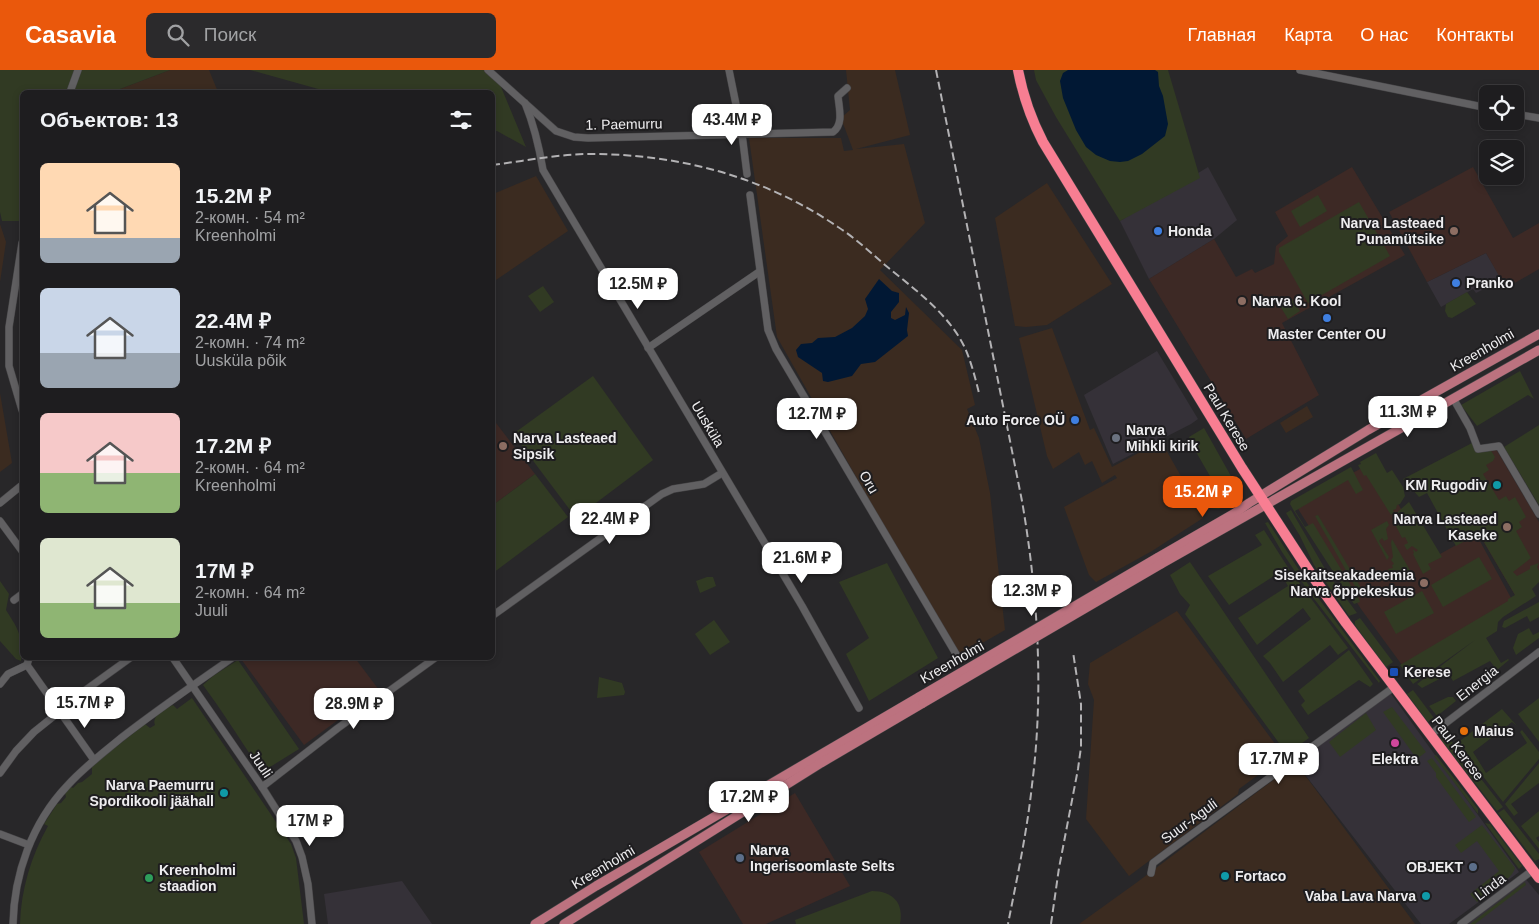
<!DOCTYPE html>
<html lang="ru">
<head>
<meta charset="utf-8">
<style>
  body { margin:0; font-family:Arial,sans-serif; background:#2b2a2c; color:#f1f3f6; height:100vh; display:flex; flex-direction:column; font-size:19px; white-space:nowrap }
  * { box-sizing:border-box; margin:0 }
  p { font-size:16px; color:#a1a2a4 }
  .icon { flex:none; width:28px; height:28px; fill:none; stroke:currentColor; stroke-width:2; stroke-linecap:round; stroke-linejoin:round }
  .map { position:relative; flex:1; overflow:hidden }
  .side { position:absolute; left:20px; top:20px; width:475px; height:570px; display:flex; flex-direction:column; background:#1e1d1f; border-radius:8px; box-shadow:0 2px 8px #0003,0 0 0 1px #3c3b3d }
  .side>* { flex:none }
  .buttons { position:absolute; left:1479px; top:15px; display:grid; gap:10px }
  .buttons a { display:grid; place-items:center; width:45px; height:45px; border-radius:8px; background:#1e1d1f; box-shadow:0 2px 8px #0003,0 0 0 1px #3c3b3d; font-size:25px }
  .price { position:absolute; translate:-50% -42px; padding:0 11px; border-radius:10px; background:#fff; color:#222; font-size:16px; line-height:32px; filter:drop-shadow(0 1px 2px #0008) }
  .price::after { content:''; position:absolute; left:50%; top:30px; width:15px; height:11px; margin-left:-8px; background:inherit; clip-path:polygon(0 0,100% 0,50% 100%) }
  .price.on { background:#ea580c; color:#fff }
  ul { padding:0; list-style:none }
  li { display:flex; align-items:center; gap:15px; height:125px; padding:0 20px }
  li span { display:grid; place-items:center; flex:none; width:140px; height:100px; border-radius:8px; color:#555 }
  li>.icon { margin-inline-start:auto }
  span .icon { width:60px; height:60px; fill:#fffc; stroke-width:1 }
  li b { font-size:21px }
  h2 { display:flex; justify-content:space-between; align-items:center; height:60px; padding:0 20px; font-size:21px }
  header { display:flex; align-items:center; gap:30px; box-sizing:border-box; height:70px; padding:0 25px; background:#ea580c; color:#fff }
  header strong { font-size:24px }
  nav { display:flex; gap:28px; margin-inline-start:auto; font-size:18px }
  .search { width:350px; height:45px; background:#2b2a2c; display:flex; align-items:center; gap:12px; box-sizing:border-box; padding:0 18px; border-radius:8px; color:#a1a2a4; font-size:19px }
  .map>svg:first-child { display:block }
</style>
</head>
<body>
<header>
<strong>Casavia</strong>
<div class="search"><svg class="icon" aria-label="search" viewBox="0 0 24 24"><circle cx="10" cy="10" r="6"/><path d="M15 15l6 6"/></svg>Поиск</div>
<nav><a>Главная</a><a>Карта</a><a>О нас</a><a>Контакты</a></nav>
</header>
<div class="map">
<svg width="1539" height="854" viewBox="0 0 1539 854">
  <rect width="100%" height="100%" fill="#282729"/>
  <g fill="#353138">
    <polygon points="1208,97 1237,150 1214,169 1149,209 1120,151"/>
    <polygon points="1486,183 1502,210 1476,223 1473,219 1441,237 1427,212"/>
    <polygon points="1157,281 1198,349 1191,354 1113,394 1084,325"/>
    <polygon points="1389,621 1519,802 1449,854 1421,854 1296,693"/>
    <polygon points="1524,807 1539,825 1539,854 1461,854"/>
    <polygon points="402,811 432,854 328,854 324,824"/>
  </g>
  <g fill="#3b2b20">
    <polygon points="170,0 209,0 218,22 112,22"/>
    <polygon points="846,0 895,0 910,65 856,79 904,74 925,153 880,200 962,280 975,335 967,339 979,368 990,423 1005,560 958,587 777,267 749,68 841,68 844,81 853,80 841,48 850,40"/>
    <polygon points="536,106 568,161 493,212 493,124"/>
    <polygon points="1047,113 1112,214 1047,255 1026,257 1015,256 995,148"/>
    <polygon points="0,154 6,172 0,212"/>
    <polygon points="1052,258 1090,360 1094,358 1112,397 1161,371 1195,431 1184,438 1195,434 1203,448 1152,481 1096,512 1089,505 1064,437 1117,408 1115,405 1102,413 1092,391 1085,395 1079,382 1053,399 1047,386 1019,268"/>
    <polygon points="0,323 12,393 0,402"/>
    <polygon points="1307,336 1313,347 1286,363 1280,353"/>
    <polygon points="1177,541 1284,686 1239,719 1238,724 1129,806 1086,749 1094,630 1088,614 1090,593"/>
    <polygon points="1296,693 1415,854 1079,854 1136,813"/>
  </g>
  <g fill="#3d2925">
    <polygon points="1352,97 1405,185 1282,253 1319,325 1246,369 1149,209 1214,169 1236,207 1252,199 1255,203 1274,194 1276,176 1288,166 1275,142"/>
    <polygon points="1473,97 1513,168 1539,153 1539,199 1506,218 1486,183 1427,212 1389,142"/>
    <polygon points="493,349 535,404 493,435"/>
    <polygon points="1496,379 1539,452 1539,512 1515,525 1443,403 1489,380"/>
    <polygon points="1373,392 1431,489 1476,464 1516,537 1413,610 1361,539 1295,434"/>
    <polygon points="244,588 355,588 379,620 304,675 241,589"/>
    <polygon points="795,723 850,816 766,854 743,854 699,782"/>
  </g>
  <g fill="#313a23">
    <polygon points="0,0 170,0 112,22 22,22 22,151 2,151 0,142"/>
    <polygon points="250,0 494,0 526,77 497,61 493,61 492,22 329,22"/>
    <polygon points="1034,0 1168,0 1200,108 1120,151 1056,47 1036,10"/>
    <polygon points="1318,125 1327,141 1300,157 1291,141"/>
    <polygon points="1359,132 1390,186 1308,233 1279,182 1279,178"/>
    <polygon points="543,216 554,232 540,242 528,226"/>
    <polygon points="1467,222 1476,234 1452,248 1448,247 1445,241 1446,234"/>
    <polygon points="1292,229 1300,241 1288,249 1280,236"/>
    <polygon points="1520,301 1534,329 1528,325 1477,356 1461,335"/>
    <polygon points="593,306 653,390 576,448 513,364"/>
    <polygon points="1539,355 1539,435 1504,377"/>
    <polygon points="1204,358 1241,424 1239,427 1219,439 1199,437 1196,433 1218,420 1192,375 1189,367"/>
    <polygon points="1472,373 1490,379 1495,387 1493,391 1486,395 1489,400 1483,404 1499,430 1506,426 1509,431 1515,427 1526,447 1519,452 1522,457 1516,461 1531,488 1513,502 1517,506 1530,499 1530,496 1539,493 1537,497 1539,501 1539,512 1532,519 1536,526 1503,547 1498,552 1497,561 1486,568 1501,593 1508,589 1509,590 1497,600 1490,591 1453,611 1449,604 1422,618 1417,614 1475,570 1413,614 1400,595 1508,531 1508,529 1515,525 1484,472 1488,469 1483,461 1456,476 1427,423 1419,427 1403,409"/>
    <polygon points="1376,383 1387,403 1392,400 1403,417 1405,426 1400,434 1397,435 1396,439 1393,440 1394,442 1391,445 1366,405 1364,406 1358,395 1361,394 1360,392"/>
    <polygon points="1351,397 1363,420 1356,424 1348,410 1295,441 1305,457 1313,453 1359,529 1360,532 1354,534 1294,441 1290,434 1291,431"/>
    <polygon points="535,404 568,447 493,503 493,435"/>
    <polygon points="1409,432 1442,487 1428,494 1431,499 1423,504 1413,484 1414,483 1413,480 1414,480 1416,482 1418,480 1412,476 1407,480 1404,475 1408,473 1405,467 1402,468 1392,448 1395,447 1394,445"/>
    <polygon points="1291,440 1328,504 1357,543 1349,546 1314,495 1300,466 1286,443"/>
    <polygon points="1318,445 1364,523 1360,525 1315,446"/>
    <polygon points="1387,451 1389,455 1386,459 1388,469 1384,471 1382,468 1379,471 1389,487 1387,490 1371,460"/>
    <polygon points="1268,452 1308,514 1380,611 1379,613 1308,521 1282,482 1265,453"/>
    <polygon points="1264,460 1289,499 1348,578 1338,585 1330,575 1283,612 1270,593 1263,586 1311,549 1303,538 1257,575 1238,548 1288,516 1281,504 1277,504 1229,535 1208,506 1262,475 1255,465"/>
    <polygon points="1392,469 1411,502 1395,511 1388,499 1393,498 1392,495 1394,494 1391,490 1393,487 1391,473"/>
    <polygon points="1479,487 1492,509 1443,537 1431,515"/>
    <polygon points="1190,492 1309,668 1287,684 1185,544 1190,535 1180,524 1170,505"/>
    <polygon points="887,493 938,588 869,631 846,584 869,568 839,512"/>
    <polygon points="707,507 713,507 716,516 700,523 696,511"/>
    <path d="M0 511 9 524 6 540C20 562 22 565 21 591L16 589 0 571Z"/>
    <polygon points="1422,521 1434,543 1396,564 1384,542"/>
    <polygon points="1539,532 1539,547 1530,552 1527,546 1505,558 1502,557 1504,551"/>
    <polygon points="1360,548 1393,592 1386,597 1355,555 1355,551"/>
    <polygon points="714,550 730,572 710,585 695,564"/>
    <polygon points="1529,558 1533,565 1539,562 1539,568 1516,585 1513,578 1518,564"/>
    <polygon points="1349,580 1373,614 1370,617 1359,610 1308,645 1301,635 1305,631 1298,621"/>
    <path d="M238 590 299 679 262 702C242 673 224 643 203 615L213 606Z"/>
    <polygon points="599,607 622,613 625,622 624,625 597,628"/>
    <polygon points="1413,620 1434,648 1428,652 1407,624"/>
    <polygon points="1448,627 1453,627 1456,631 1437,646 1429,636"/>
    <path d="M192 628 291 774 296 788 304 854H20C21 820 31 786 48 756L44 754 57 734 61 733 66 727 65 723 71 717 73 718 78 713 82 712 92 704V696L145 654 150 658 155 655C151 646 165 638 173 635L177 639Z"/>
    <polygon points="1539,628 1539,672 1518,644"/>
    <polygon points="1392,637 1426,682 1417,689 1383,642"/>
    <polygon points="1502,639 1517,656 1512,652 1473,682 1486,703 1527,673 1520,662 1522,660 1539,682 1539,689 1503,732 1457,673"/>
    <polygon points="1366,643 1376,660 1340,687 1329,672"/>
    <polygon points="1446,664 1503,737 1497,741 1442,671 1441,667"/>
    <polygon points="1436,685 1478,739 1478,744 1434,686"/>
    <polygon points="1432,688 1476,747 1469,752 1436,707 1436,703 1427,691"/>
    <polygon points="1539,693 1539,713 1511,734 1518,743 1514,746 1505,734"/>
    <polygon points="1504,739 1539,784 1539,789 1535,791 1498,743"/>
    <polygon points="1539,741 1539,766 1536,768 1539,772 1539,779 1521,756"/>
    <polygon points="1485,753 1490,754 1522,796 1519,799"/>
    <path d="M1482 755 1515 798C1512 810 1487 824 1477 832L1470 824 1499 801 1477 771 1461 783 1455 775Z"/>
    <polygon points="1525,812 1526,815 1475,854 1470,854"/>
    <path d="M872 821C893 821 904 833 900 854H796L795 850Z"/>
  </g>
  <g fill="#011834">
    <polygon points="1068,0 1155,0 1158,2 1159,16 1163,26 1168,54 1165,66 1142,84 1128,91 1120,92 1110,91 1096,85 1086,77 1076,60 1063,28 1060,11 1063,3"/>
    <polygon points="879,209 892,221 899,223 899,232 891,242 891,248 895,250 905,245 906,237 909,243 907,260 908,266 875,292 861,294 852,306 828,312 823,311 822,303 798,287 796,280 801,274 812,273 818,268 835,267 852,258 865,246 868,239 865,229"/>
  </g>
  <g fill="none" stroke-linecap="round" stroke-linejoin="round">
    <g stroke="#464547" stroke-width="8">
      <g id="minor">
        <path d="M488 0 556 61 574 67 588 68 833 62C844 54 839 38 838 26L847 18"/>
        <polyline points="729,0 742,64 747,104"/>
        <polyline points="1300,0 1488,38"/>
        <polyline points="70,22 78,0"/>
        <path d="M525 33C534 55 539 76 543 100L802 536 859 638"/>
        <polyline points="1515,44 1539,48"/>
        <polyline points="750,125 768,260 776,279 959,589"/>
        <polyline points="22,173 9,257 9,296 22,340"/>
        <polyline points="648,278 759,202"/>
        <polyline points="1453,328 1470,358 1478,379 1499,376 1539,444"/>
        <polyline points="0,433 22,415"/>
        <polyline points="0,451 22,481"/>
        <polyline points="14,530 22,524"/>
        <polyline points="492,546 662,424 673,419 704,414 722,403"/>
        <polyline points="173,588 262,717 296,771 302,787 308,814 312,854"/>
        <polyline points="27,595 94,690"/>
        <polyline points="27,595 29,588"/>
        <polyline points="0,614 8,604 27,595"/>
        <polyline points="58,640 130,588"/>
        <polyline points="1430,665 1539,582"/>
        <polyline points="0,703 16,681 34,662 59,642"/>
        <polyline points="262,717 338,658 435,588"/>
        <polyline points="0,764 29,775"/>
        <polyline points="1151,803 1153,793 1169,781 1394,617"/>
        <path d="M13 854C14 804 32 753 67 716 83 698 103 683 121 668 157 640 195 614 232 588"/>
        <polyline points="1461,854 1533,800"/>
      </g>
    </g>
    <g stroke="#464547" stroke-width="10">
      <g id="major">
        <polyline points="1157,488 1235,443 1249,433 1368,360 1539,264"/>
        <polyline points="1161,494 1539,280"/>
        <polyline points="535,854 596,816 919,627"/>
        <polyline points="564,854 821,693 923,633"/>
      </g>
    </g>
    <g stroke="#464547" stroke-width="11">
      <path id="highway" d="M1018 0C1023 26 1031 49 1043 72L1242 398 1311 504 1346 553 1539 808"/>
    </g>
    <use href="#minor" stroke="#616062" stroke-width="7"/>
    <use href="#major" stroke="#bc727f" stroke-width="9"/>
    <use href="#highway" stroke="#f87e92" stroke-width="10"/>
    <g stroke="#b3b2b4" stroke-width="2" stroke-dasharray="8 4" stroke-linecap="butt">
      <path d="M936 0 1022 431C1038 524 1044 622 1032 715 1027 762 1017 808 1008 854"/>
      <path d="M492 95C525 91 558 84 591 84 679 84 765 107 838 157 855 168 870 182 885 195 914 219 947 242 964 276 971 291 975 307 979 323"/>
      <polyline points="1051,854 1059,798 1078,699 1081,677 1081,634 1073,582"/>
    </g>
    <g stroke="#464547" stroke-width="10" stroke-linecap="butt">
      <g id="major-bridge">
        <polyline points="919,627 1157,488"/>
        <polyline points="923,633 1161,494"/>
      </g>
    </g>
    <use href="#major-bridge" stroke="#bc727f" stroke-width="9"/>
  </g>
  <g fill="#3f7fe0" stroke="#1e1d1f" stroke-width="2">
    <circle cx="1158" cy="161" r="5"/>
    <circle cx="1456" cy="213" r="5"/>
    <circle cx="1327" cy="248" r="5"/>
    <circle cx="1075" cy="350" r="5"/>
  </g>
  <g fill="#8d6e63" stroke="#1e1d1f" stroke-width="2">
    <circle cx="1454" cy="161" r="5"/>
    <circle cx="1242" cy="231" r="5"/>
    <circle cx="503" cy="376" r="5"/>
    <circle cx="1507" cy="457" r="5"/>
    <circle cx="1424" cy="513" r="5"/>
  </g>
  <circle fill="#6b7280" stroke="#1e1d1f" stroke-width="2" cx="1116" cy="368" r="5"/>
  <g fill="#0f9aa8" stroke="#1e1d1f" stroke-width="2">
    <circle cx="1497" cy="415" r="5"/>
    <circle cx="224" cy="723" r="5"/>
    <circle cx="1225" cy="806" r="5"/>
    <circle cx="1426" cy="826" r="5"/>
  </g>
  <rect fill="#1a4fb4" stroke="#1e1d1f" stroke-width="2" x="1389" y="597" width="10" height="10" rx="2.5"/>
  <circle fill="#e8710a" stroke="#1e1d1f" stroke-width="2" cx="1464" cy="661" r="5"/>
  <circle fill="#d1479c" stroke="#1e1d1f" stroke-width="2" cx="1395" cy="673" r="5"/>
  <g fill="#5c6f8a" stroke="#1e1d1f" stroke-width="2">
    <circle cx="740" cy="788" r="5"/>
    <circle cx="1473" cy="797" r="5"/>
  </g>
  <circle fill="#2e9e5b" stroke="#1e1d1f" stroke-width="2" cx="149" cy="808" r="5"/>
  <g text-anchor="middle" dominant-baseline="central" stroke-width="4" stroke-linejoin="round" paint-order="stroke">
    <g font-size="14" fill="#eeedef" stroke="#1e1d1f">
      <text transform="translate(624 54) rotate(-1)">1. Paemurru</text>
      <text transform="translate(1482 280) rotate(-30)">Kreenholmi</text>
      <text transform="translate(1227 347) rotate(59)">Paul Kerese</text>
      <text transform="translate(708 354) rotate(59)">Uusküla</text>
      <text transform="translate(869 412) rotate(59)">Oru</text>
      <text transform="translate(952 592) rotate(-30)">Kreenholmi</text>
      <text transform="translate(1477 613) rotate(-38)">Energia</text>
      <text transform="translate(1458 678) rotate(53)">Paul Kerese</text>
      <text transform="translate(261 694) rotate(56)">Juuli</text>
      <text transform="translate(1189 751) rotate(-36)">Suur-Aguli</text>
      <text transform="translate(603 797) rotate(-31)">Kreenholmi</text>
      <text transform="translate(1490 817) rotate(-37)">Linda</text>
    </g>
    <g font-size="14" font-weight="bold" fill="#eeedef" stroke="#1e1d1f" text-anchor="start">
      <text x="1444" y="153" text-anchor="end">Narva Lasteaed<tspan x="1444" dy="16">Punamütsike</tspan></text>
      <text x="1168" y="161">Honda</text>
      <text x="1466" y="213">Pranko</text>
      <text x="1252" y="231">Narva 6. Kool</text>
      <text x="1327" y="264" text-anchor="middle">Master Center OU</text>
      <text x="1065" y="350" text-anchor="end">Auto Force OÜ</text>
      <text x="1126" y="360">Narva<tspan x="1126" dy="16">Mihkli kirik</tspan></text>
      <text x="513" y="368">Narva Lasteaed<tspan x="513" dy="16">Sipsik</tspan></text>
      <text x="1487" y="415" text-anchor="end">KM Rugodiv</text>
      <text x="1497" y="449" text-anchor="end">Narva Lasteaed<tspan x="1497" dy="16">Kaseke</tspan></text>
      <text x="1414" y="505" text-anchor="end">Sisekaitseakadeemia<tspan x="1414" dy="16">Narva õppekeskus</tspan></text>
      <text x="1404" y="602">Kerese</text>
      <text x="1474" y="661">Maius</text>
      <text x="1395" y="689" text-anchor="middle">Elektra</text>
      <text x="214" y="715" text-anchor="end">Narva Paemurru<tspan x="214" dy="16">Spordikooli jäähall</tspan></text>
      <text x="750" y="780">Narva<tspan x="750" dy="16">Ingerisoomlaste Selts</tspan></text>
      <text x="1463" y="797" text-anchor="end">OBJEKT</text>
      <text x="159" y="800">Kreenholmi<tspan x="159" dy="16">staadion</tspan></text>
      <text x="1235" y="806">Fortaco</text>
      <text x="1416" y="826" text-anchor="end">Vaba Lava Narva</text>
    </g>
  </g>
</svg>
<div class="buttons">
<a><svg class="icon" aria-label="locate" viewBox="0 0 24 24"><circle cx="12" cy="12" r="6"/><path d="M12 2v4M12 18v4M2 12h4M18 12h4"/></svg></a>
<a><svg class="icon" aria-label="layers" viewBox="0 0 24 24"><path d="M12 4l9 5-9 5-9-5zM3 14l9 5 9-5"/></svg></a>
</div>
<b class="price" style="left:732px;top:76px">43.4M ₽</b>
<b class="price" style="left:638px;top:240px">12.5M ₽</b>
<b class="price" style="left:1408px;top:368px">11.3M ₽</b>
<b class="price" style="left:817px;top:370px">12.7M ₽</b>
<b class="price on" style="left:1203px;top:448px">15.2M ₽</b>
<b class="price" style="left:610px;top:475px">22.4M ₽</b>
<b class="price" style="left:802px;top:514px">21.6M ₽</b>
<b class="price" style="left:1032px;top:547px">12.3M ₽</b>
<b class="price" style="left:85px;top:659px">15.7M ₽</b>
<b class="price" style="left:354px;top:660px">28.9M ₽</b>
<b class="price" style="left:1279px;top:715px">17.7M ₽</b>
<b class="price" style="left:749px;top:753px">17.2M ₽</b>
<b class="price" style="left:310px;top:777px">17M ₽</b>
<section class="side">
<h2>Объектов: 13<svg class="icon" aria-label="filters" viewBox="0 0 24 24"><path d="M4 7h16M4 17h16"/><circle cx="9" cy="7" r="2"/><circle cx="15" cy="17" r="2"/></svg></h2>
<ul>
<li><span style="background:linear-gradient(#ffd9b3 75%,#9aa5b1 0)"><svg class="icon" aria-label="home" viewBox="0 0 24 24"><path d="M3 11l9-7 9 7M6 9v11h12V9"/></svg></span><div><b>15.2M ₽</b><p>2-комн. · 54 m²</p><p>Kreenholmi</p></div></li>
<li><span style="background:linear-gradient(#c9d6e8 65%,#9aa5b1 0)"><svg class="icon" aria-label="home" viewBox="0 0 24 24"><path d="M3 11l9-7 9 7M6 9v11h12V9"/></svg></span><div><b>22.4M ₽</b><p>2-комн. · 74 m²</p><p>Uusküla põik</p></div></li>
<li><span style="background:linear-gradient(#f6c9c9 60%,#8fb573 0)"><svg class="icon" aria-label="home" viewBox="0 0 24 24"><path d="M3 11l9-7 9 7M6 9v11h12V9"/></svg></span><div><b>17.2M ₽</b><p>2-комн. · 64 m²</p><p>Kreenholmi</p></div></li>
<li><span style="background:linear-gradient(#dfe7d0 65%,#8fb573 0)"><svg class="icon" aria-label="home" viewBox="0 0 24 24"><path d="M3 11l9-7 9 7M6 9v11h12V9"/></svg></span><div><b>17M ₽</b><p>2-комн. · 64 m²</p><p>Juuli</p></div></li>
</ul>
</section>
</div>
</body>
</html>
